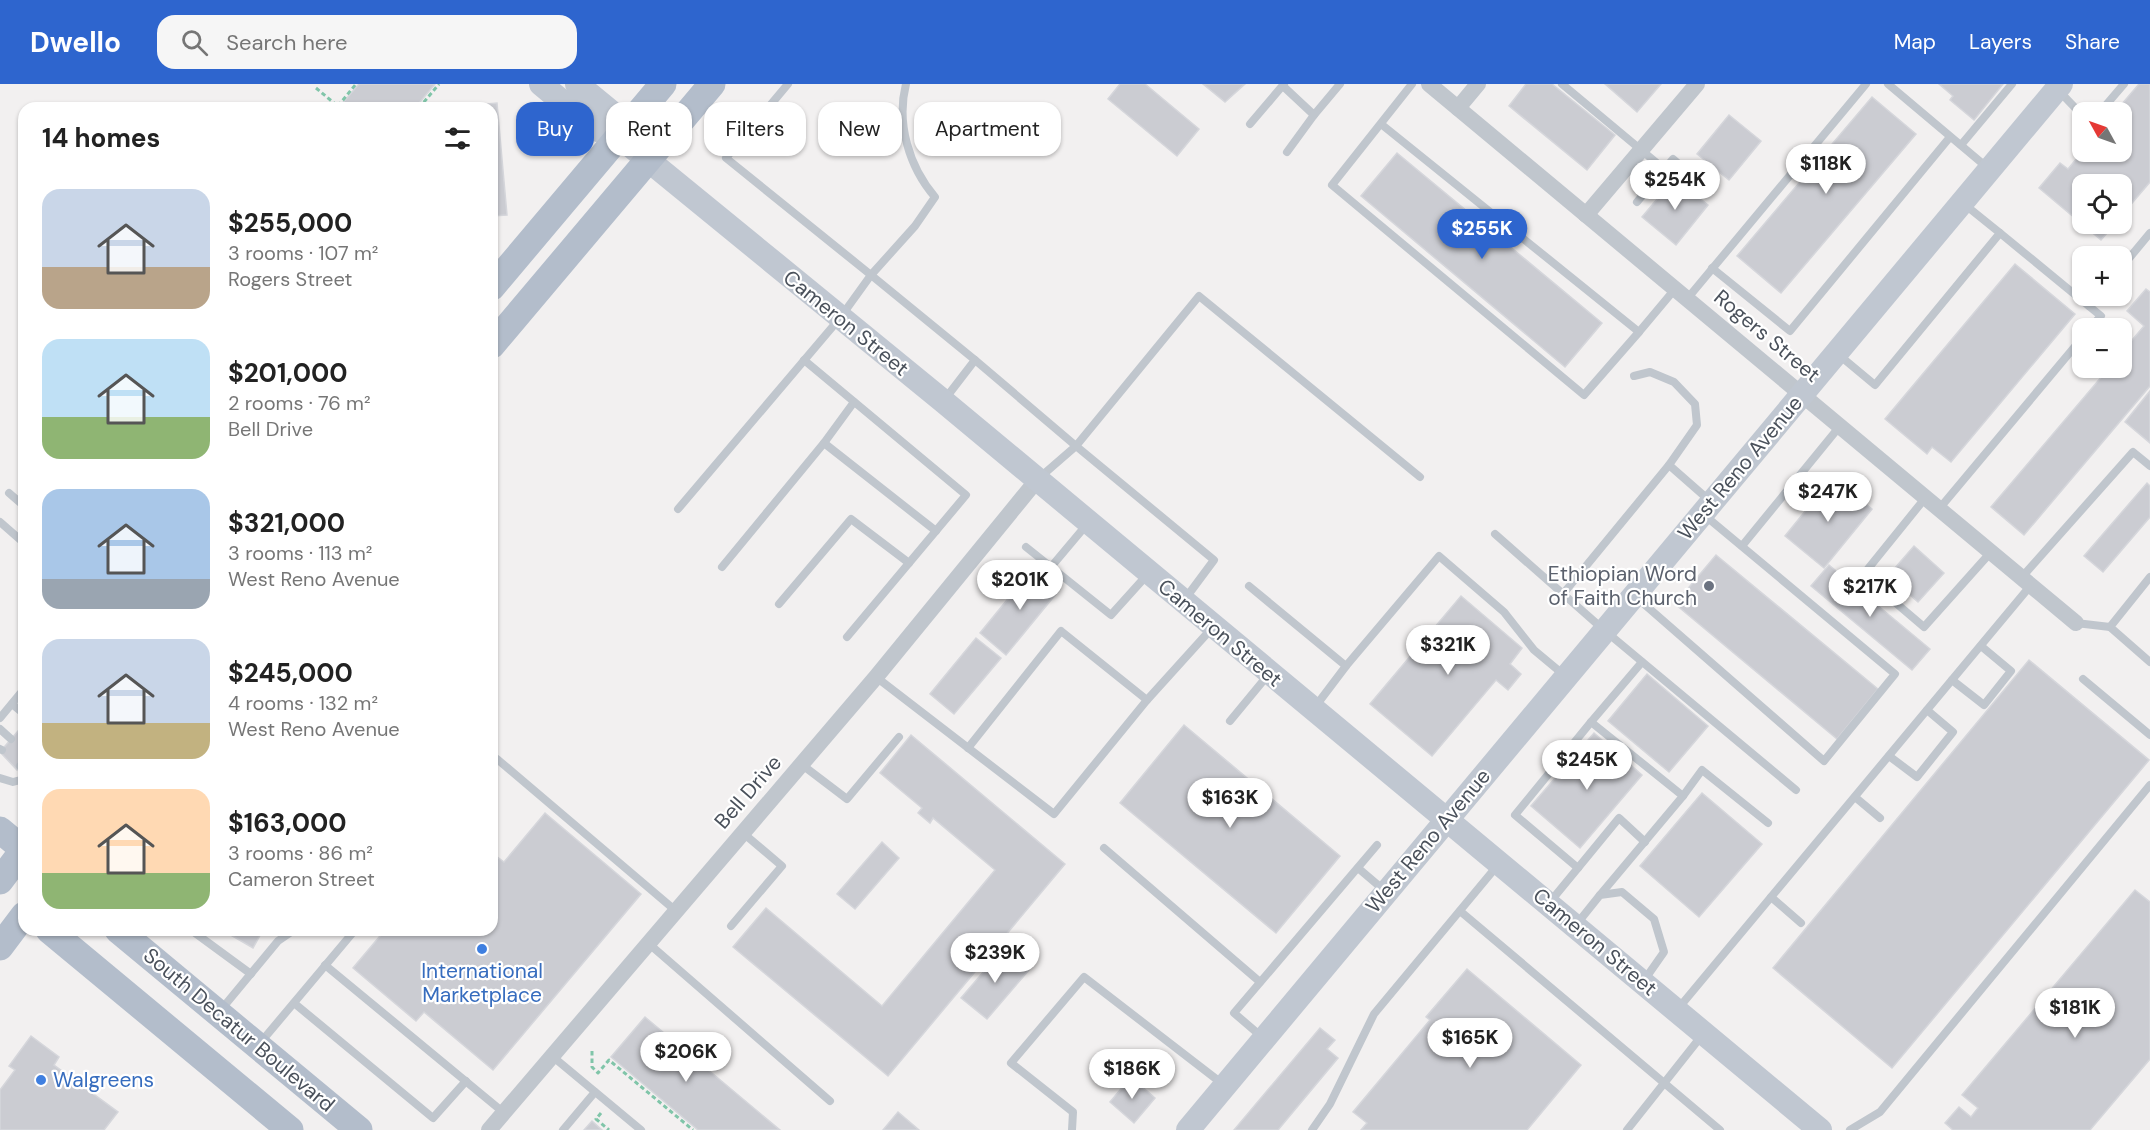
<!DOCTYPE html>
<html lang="en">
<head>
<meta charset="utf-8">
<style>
  body { margin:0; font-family:"DM Sans",sans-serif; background:#f6f6f6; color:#222; height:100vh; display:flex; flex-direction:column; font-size:22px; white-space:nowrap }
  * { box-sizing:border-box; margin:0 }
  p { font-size:20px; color:#767676 }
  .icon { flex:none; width:33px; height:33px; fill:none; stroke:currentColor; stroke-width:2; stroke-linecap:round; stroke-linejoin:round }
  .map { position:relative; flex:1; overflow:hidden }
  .drawer { position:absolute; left:18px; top:18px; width:480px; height:834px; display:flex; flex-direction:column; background:#fff; border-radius:18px; box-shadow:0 2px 4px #0004 }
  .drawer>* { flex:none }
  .guide { position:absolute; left:516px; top:18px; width:570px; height:54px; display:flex; gap:12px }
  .needle { width:39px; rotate:310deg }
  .fabs { position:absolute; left:2072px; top:18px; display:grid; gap:12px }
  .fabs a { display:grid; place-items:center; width:60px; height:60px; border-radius:12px; background:#fff; box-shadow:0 2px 4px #0004; font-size:30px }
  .price { position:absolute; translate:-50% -51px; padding:0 14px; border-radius:21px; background:#fff; color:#222; font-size:20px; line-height:39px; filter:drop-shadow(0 2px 3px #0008) }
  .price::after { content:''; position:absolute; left:50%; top:36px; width:18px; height:14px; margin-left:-9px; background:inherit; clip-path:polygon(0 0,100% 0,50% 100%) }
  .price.selected { background:#2e65ce; color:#fff }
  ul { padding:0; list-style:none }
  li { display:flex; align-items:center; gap:18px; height:150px; padding:0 24px }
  li span { display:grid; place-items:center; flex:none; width:168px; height:120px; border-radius:18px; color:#555 }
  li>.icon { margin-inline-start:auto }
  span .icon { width:72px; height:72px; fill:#fffc; stroke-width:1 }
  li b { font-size:26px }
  h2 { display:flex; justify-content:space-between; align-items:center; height:72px; padding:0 24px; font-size:26px }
  .tag { padding:0 21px; border-radius:18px; background:#fff; box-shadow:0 2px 4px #0004; font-size:21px; line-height:54px }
  .tag.selected { background:#2e65ce; color:#fff }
  header { display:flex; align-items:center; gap:36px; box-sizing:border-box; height:84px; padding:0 30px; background:#2e65ce; color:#fff }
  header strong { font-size:28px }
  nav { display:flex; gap:33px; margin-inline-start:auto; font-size:21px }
  .search { width:420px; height:54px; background:#f6f6f6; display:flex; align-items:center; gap:15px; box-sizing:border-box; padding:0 21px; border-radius:18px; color:#767676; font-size:22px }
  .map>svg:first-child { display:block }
</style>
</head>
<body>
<header>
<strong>Dwello</strong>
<div class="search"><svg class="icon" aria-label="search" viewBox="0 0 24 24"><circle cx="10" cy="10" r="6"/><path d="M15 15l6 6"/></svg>Search here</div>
<nav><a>Map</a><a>Layers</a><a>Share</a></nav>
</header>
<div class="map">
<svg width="2150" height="1046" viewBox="0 0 2150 1046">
  <rect width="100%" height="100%" fill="#f2f0f0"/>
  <g fill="#cbccd2" stroke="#d5d6db" stroke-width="1.5">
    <polygon points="359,0 435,0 415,24 342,24 340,22"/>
    <polygon points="1120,0 1145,0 1199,45 1177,72 1108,15"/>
    <polygon points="1203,0 1245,0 1225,18"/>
    <polygon points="1526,0 1552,0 1615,51 1587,86 1509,22"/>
    <polygon points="1605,0 1661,0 1637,28"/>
    <polygon points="1939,0 2003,0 1974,36 1950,16 1953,12"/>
    <polygon points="2139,0 2150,0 2150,98 2121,132 2121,100 2082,100 2082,140 2115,140 2101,156 2039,104 2060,79 2068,85 2082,68 2121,68 2121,28 2115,28"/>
    <polygon points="1872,13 1916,50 1781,209 1737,172"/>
    <polygon points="497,19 507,131 492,132 492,24 464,22"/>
    <polygon points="1729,31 1761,57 1729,96 1697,70"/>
    <polygon points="1397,69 1602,239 1565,283 1361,112"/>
    <polygon points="1675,94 1708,121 1676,161 1642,133"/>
    <polygon points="2015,180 2075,230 1951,378 1932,363 1927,370 1885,335"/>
    <polygon points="2146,205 2150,208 2150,302 2024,451 1991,423 2109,284 2121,284 2121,269 2144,242 2127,227"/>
    <polygon points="2150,307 2150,359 2125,338"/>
    <polygon points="1833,393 1872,425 1824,484 1785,452"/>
    <polygon points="2147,399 2150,402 2150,433 2103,488 2084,472"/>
    <polygon points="1914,462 1944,489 1918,518 1888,492"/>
    <polygon points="1716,471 1878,605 1837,655 1675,520"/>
    <polygon points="1829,481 1930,565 1912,586 1811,502"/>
    <polygon points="1034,483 1060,505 1006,571 980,549"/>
    <polygon points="1461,512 1522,564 1510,580 1521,590 1508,606 1496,596 1432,672 1370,620"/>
    <polygon points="976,554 1001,574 954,630 930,610"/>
    <polygon points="2029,576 2149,676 1892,984 1773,884"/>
    <polygon points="1647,590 1708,642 1669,688 1608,637"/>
    <polygon points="24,640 24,677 17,686 0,668"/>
    <polygon points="1184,641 1340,772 1276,849 1120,719"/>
    <polygon points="1594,649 1642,691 1580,764 1531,722"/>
    <polygon points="911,651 1065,780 888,992 733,863 766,824 882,922 995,786 933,734 930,739 918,729 922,724 880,689"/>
    <polygon points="1702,709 1762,760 1699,833 1640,782"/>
    <polygon points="545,729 641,810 493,986 424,928 416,937 353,884 385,846 492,846 492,769 504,778"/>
    <polygon points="882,758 899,774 855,825 837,810"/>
    <polygon points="2135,806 2150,818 2150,975 2090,1046 1953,1046 1945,1039 1959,1023 1971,1033 1978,1024 1962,1011"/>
    <polygon points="222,846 263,846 253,864"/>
    <polygon points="1004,864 1029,886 987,935 961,914"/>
    <polygon points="1467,885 1581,981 1527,1046 1361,1046 1367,1039 1353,1028 1430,936 1426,933"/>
    <polygon points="645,933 780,1046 698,1046 611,973"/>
    <polygon points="1320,944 1335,956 1327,965 1338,974 1278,1046 1234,1046"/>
    <polygon points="31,952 59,973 54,981 118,1028 104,1046 0,1046 0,1006 15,986 9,982"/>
    <polygon points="1131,993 1155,1014 1134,1039 1110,1018"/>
    <polygon points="898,1028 919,1046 883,1046"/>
    <polygon points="592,1037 602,1046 584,1046"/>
  </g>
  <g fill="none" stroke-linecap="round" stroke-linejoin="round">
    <g stroke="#80c5a9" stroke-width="3" stroke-dasharray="4.5 3" stroke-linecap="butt">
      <polyline points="316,4 340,24"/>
      <polyline points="338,22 356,0"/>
      <polyline points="419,24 439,0"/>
      <polyline points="592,967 592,983 598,989 609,976 693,1046"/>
      <polyline points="601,1029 596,1035 609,1046"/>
    </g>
    <g stroke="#c0c6cd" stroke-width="8">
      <path d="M788 0 726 74 871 191 915 142 935 113C909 83 896 39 906 0"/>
      <polyline points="1562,0 1664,85"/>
      <polyline points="1888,0 1989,85"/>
      <polyline points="1283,2 1314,31 1340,0"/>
      <polyline points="2059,7 2082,31"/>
      <polyline points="2100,28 2124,0"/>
      <polyline points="1250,40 1284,0"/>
      <polyline points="1381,40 1639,248 1584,311 1332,101 1412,0"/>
      <polyline points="1961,61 2012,0"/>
      <polyline points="1287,68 1314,31"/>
      <polyline points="1637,118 1673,75 1710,107"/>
      <polyline points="2000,149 2101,232 2090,244"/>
      <polyline points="1712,184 1790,247 1950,53"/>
      <polyline points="2121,184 2150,149"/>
      <polyline points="1687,215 1866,0"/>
      <polyline points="2089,222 2098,212"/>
      <polyline points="1639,248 1675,205"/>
      <polyline points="1839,271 1875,301 2000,149 1964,120"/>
      <polyline points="804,276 966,411 847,553"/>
      <polyline points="975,276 1076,362 1038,395"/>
      <polyline points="1634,292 1650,288 1674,298 1695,320 1697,341 1669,381"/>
      <polyline points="824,359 854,318"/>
      <polyline points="9,409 24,422"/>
      <polyline points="1926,413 1863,491 1924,543 1991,468"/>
      <polyline points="678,425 840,234 871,191 975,276 945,315"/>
      <polyline points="1939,425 2082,254"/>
      <polyline points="0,438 24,459"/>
      <polyline points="1088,439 1051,483 1111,531 1147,491"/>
      <polyline points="1495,450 1604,546 1796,706"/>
      <polyline points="1742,462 1840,342"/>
      <polyline points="1026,463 1051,483"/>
      <polyline points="722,483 824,359 936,447"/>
      <polyline points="2022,493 2133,368 2150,382"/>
      <polyline points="2150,493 2110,543 2150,578"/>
      <polyline points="1249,502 1346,582 1315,623"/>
      <polyline points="1563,510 1669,381 1710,417"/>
      <polyline points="1636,513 1824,677 1895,590 1703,430"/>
      <polyline points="1185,515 1214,476 1076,362 1199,212 1420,393"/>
      <polyline points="779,520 851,435 909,479"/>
      <polyline points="2076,539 2110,543"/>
      <polyline points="1346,582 1439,472 1504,528 1534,566 1564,591"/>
      <polyline points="876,593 1054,730 1147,616 1213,543"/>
      <polyline points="2083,595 2150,651"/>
      <polyline points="1952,596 1984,621 2011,587 1981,562"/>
      <polyline points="12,620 24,630"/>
      <polyline points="0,634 24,605"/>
      <polyline points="1230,637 1268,591"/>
      <polyline points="0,645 11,655"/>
      <polyline points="968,664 1061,547 1147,616"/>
      <polyline points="0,665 2,666"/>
      <polyline points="1889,672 1917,693 1953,648 1927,626"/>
      <polyline points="801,680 847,715 899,653"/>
      <polyline points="492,681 497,675 676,827"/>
      <polyline points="20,682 24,685"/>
      <polyline points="0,694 13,698 24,695"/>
      <polyline points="1683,712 1702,686 1768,739"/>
      <polyline points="1855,713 1880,734"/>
      <polyline points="1104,764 1260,898"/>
      <polyline points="1358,784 1385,807"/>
      <polyline points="1578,784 1515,731 1591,638"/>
      <polyline points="1600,811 1683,712 1591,638 1642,578"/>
      <polyline points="1771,813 1801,839"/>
      <polyline points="1550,818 1619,734 1645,758"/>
      <polyline points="1460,827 1720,1046"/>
      <polyline points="1576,841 1600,811 1622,808 1654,835 1664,868 1643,898"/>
      <polyline points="731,842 782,782 743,749"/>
      <polyline points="191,846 251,890"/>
      <polyline points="648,859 830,1017"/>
      <polyline points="325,881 503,1028"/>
      <polyline points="294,919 433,1034 466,997"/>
      <polyline points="1677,926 2031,501"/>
      <polyline points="220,927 278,857 294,846"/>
      <polyline points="1262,953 1234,929 1377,761"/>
      <polyline points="261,958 355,846"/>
      <polyline points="552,972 641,1046"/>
      <polyline points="563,1046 595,1008"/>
      <polyline points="1072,1046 1073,1028 1011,979 1084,893 1224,1001"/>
      <polyline points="1312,1046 1330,1020 1374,930 1497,782"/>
      <polyline points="1627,1046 1703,950"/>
      <polyline points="1850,1046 1880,1028 2150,701"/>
    </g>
    <g stroke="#c0c6cd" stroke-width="16">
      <polyline points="1429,0 2076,539"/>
      <polyline points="1458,24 1478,0"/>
      <polyline points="1586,131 1697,0"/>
      <polyline points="489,1046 876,593 1037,396"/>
    </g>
    <g stroke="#c0c7d1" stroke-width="24">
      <polyline points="541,0 595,45 620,53 648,76 943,317 1820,1046"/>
      <polyline points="577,0 610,27 620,53"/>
      <polyline points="1188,1046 2061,0"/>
    </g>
    <g stroke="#b3bdcb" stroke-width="27">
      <polyline points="492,203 663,0"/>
      <polyline points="492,261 712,0"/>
      <polyline points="0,746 24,766"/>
      <polyline points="0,797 24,765"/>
      <polyline points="49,846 290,1046"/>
      <polyline points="118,846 359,1046"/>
      <polyline points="0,863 24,831"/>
    </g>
  </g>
  <circle fill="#6b7280" stroke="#fff" stroke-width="2" cx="1709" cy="502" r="6"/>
  <g fill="#3f7fe0" stroke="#fff" stroke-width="2">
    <circle cx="482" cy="865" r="6"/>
    <circle cx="41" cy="996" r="6"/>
  </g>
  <g text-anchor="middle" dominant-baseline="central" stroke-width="4.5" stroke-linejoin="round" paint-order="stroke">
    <g font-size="21" fill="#4a515b" stroke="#fff">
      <text transform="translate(846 239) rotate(39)">Cameron Street</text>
      <text transform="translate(1767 252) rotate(40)">Rogers Street</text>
      <text transform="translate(1740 384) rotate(-50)">West Reno Avenue</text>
      <text transform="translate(1220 549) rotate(40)">Cameron Street</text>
      <text transform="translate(748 708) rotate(-49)">Bell Drive</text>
      <text transform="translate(1428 757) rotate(-50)">West Reno Avenue</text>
      <text transform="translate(1595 858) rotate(40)">Cameron Street</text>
      <text transform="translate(239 946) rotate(40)">South Decatur Boulevard</text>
    </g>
    <g font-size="21" fill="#5b616d" stroke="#fff" text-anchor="end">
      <text x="1697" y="490">Ethiopian Word<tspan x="1697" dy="24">of Faith Church</tspan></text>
    </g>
    <g font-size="21" fill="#366cbe" stroke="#fff">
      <text x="482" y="887">International<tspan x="482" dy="24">Marketplace</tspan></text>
      <text x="53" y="996" text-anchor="start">Walgreens</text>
    </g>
  </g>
</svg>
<div class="fabs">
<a><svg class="needle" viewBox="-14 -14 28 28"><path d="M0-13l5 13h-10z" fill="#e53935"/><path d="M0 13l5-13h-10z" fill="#767676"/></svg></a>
<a><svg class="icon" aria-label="locate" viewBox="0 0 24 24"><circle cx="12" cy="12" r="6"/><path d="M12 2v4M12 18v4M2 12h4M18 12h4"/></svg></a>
<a>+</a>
<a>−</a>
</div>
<b class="price" style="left:1826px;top:111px">$118K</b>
<b class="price" style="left:1675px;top:127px">$254K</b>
<b class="price selected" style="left:1482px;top:176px">$255K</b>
<b class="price" style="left:1828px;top:439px">$247K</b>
<b class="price" style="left:1020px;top:527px">$201K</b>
<b class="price" style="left:1870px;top:534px">$217K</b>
<b class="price" style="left:1448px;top:592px">$321K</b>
<b class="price" style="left:1587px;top:707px">$245K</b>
<b class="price" style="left:1230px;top:745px">$163K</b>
<b class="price" style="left:995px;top:900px">$239K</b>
<b class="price" style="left:2075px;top:955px">$181K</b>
<b class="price" style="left:1470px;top:985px">$165K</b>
<b class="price" style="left:686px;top:999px">$206K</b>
<b class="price" style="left:1132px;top:1016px">$186K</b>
<div class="guide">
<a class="tag selected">Buy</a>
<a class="tag">Rent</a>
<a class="tag">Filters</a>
<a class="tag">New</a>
<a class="tag">Apartment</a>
</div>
<section class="drawer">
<h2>14 homes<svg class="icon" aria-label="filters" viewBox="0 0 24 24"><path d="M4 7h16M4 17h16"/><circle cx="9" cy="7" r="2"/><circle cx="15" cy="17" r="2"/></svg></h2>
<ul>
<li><span style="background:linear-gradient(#c9d6e8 65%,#b9a48a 0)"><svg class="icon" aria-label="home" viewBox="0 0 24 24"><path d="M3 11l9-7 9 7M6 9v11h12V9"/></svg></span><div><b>$255,000</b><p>3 rooms · 107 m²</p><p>Rogers Street</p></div></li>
<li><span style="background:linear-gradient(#bfe0f5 65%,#8fb573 0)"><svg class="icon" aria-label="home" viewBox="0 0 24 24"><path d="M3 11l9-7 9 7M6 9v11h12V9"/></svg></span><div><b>$201,000</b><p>2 rooms · 76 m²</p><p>Bell Drive</p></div></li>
<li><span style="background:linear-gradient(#a9c7e8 75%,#9aa5b1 0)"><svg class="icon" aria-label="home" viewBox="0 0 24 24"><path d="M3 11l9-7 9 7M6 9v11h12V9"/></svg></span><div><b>$321,000</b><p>3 rooms · 113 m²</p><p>West Reno Avenue</p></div></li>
<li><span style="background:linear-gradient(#c9d6e8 70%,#c2b280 0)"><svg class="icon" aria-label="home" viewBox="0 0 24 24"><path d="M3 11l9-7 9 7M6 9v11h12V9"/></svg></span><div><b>$245,000</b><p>4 rooms · 132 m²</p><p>West Reno Avenue</p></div></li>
<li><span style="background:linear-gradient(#ffd9b3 70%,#8fb573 0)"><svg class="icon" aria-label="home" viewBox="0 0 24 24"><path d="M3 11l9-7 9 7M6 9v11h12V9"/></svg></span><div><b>$163,000</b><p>3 rooms · 86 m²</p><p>Cameron Street</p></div></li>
</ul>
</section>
</div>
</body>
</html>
